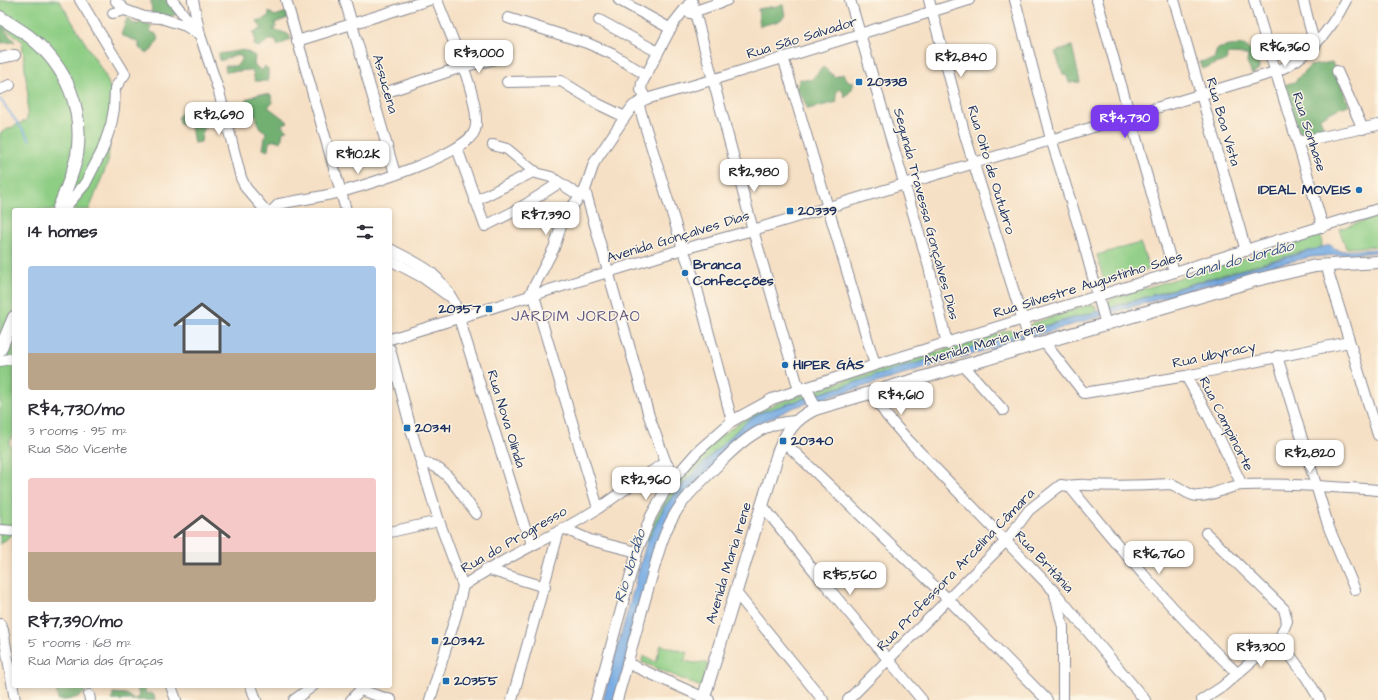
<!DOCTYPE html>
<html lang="en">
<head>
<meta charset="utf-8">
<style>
  body { margin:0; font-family:"Architects Daughter",sans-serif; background:#f7f7f7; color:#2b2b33; height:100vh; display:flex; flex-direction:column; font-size:15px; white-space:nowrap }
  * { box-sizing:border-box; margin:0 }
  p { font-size:13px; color:#7c7c81 }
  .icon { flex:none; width:22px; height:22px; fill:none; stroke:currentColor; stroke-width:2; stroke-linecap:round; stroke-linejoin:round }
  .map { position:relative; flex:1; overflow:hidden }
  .panel { position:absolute; left:12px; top:208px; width:380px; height:480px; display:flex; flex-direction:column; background:#fff; border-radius:4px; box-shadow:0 2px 6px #0003 }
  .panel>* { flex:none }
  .price { position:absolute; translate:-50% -34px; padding:0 9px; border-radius:8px; background:#fff; color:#222; font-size:13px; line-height:26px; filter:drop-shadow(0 1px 2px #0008) }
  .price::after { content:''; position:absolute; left:50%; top:24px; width:12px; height:9px; margin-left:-6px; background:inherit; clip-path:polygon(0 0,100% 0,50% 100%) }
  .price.current { background:#7c3aed; color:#fff }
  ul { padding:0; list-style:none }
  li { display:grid; align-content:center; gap:8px; height:212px; padding:0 16px }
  li span { display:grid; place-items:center; height:124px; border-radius:4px; color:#555 }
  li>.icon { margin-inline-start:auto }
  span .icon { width:72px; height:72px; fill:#fffc; stroke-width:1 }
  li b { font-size:17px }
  h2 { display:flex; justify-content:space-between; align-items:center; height:48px; padding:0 16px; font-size:17px }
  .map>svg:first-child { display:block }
</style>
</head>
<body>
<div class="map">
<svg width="1378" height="700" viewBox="0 0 1378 700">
  <rect width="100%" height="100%" fill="#fcf5e5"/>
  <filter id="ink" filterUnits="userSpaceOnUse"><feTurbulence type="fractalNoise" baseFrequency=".025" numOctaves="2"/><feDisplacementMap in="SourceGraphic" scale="8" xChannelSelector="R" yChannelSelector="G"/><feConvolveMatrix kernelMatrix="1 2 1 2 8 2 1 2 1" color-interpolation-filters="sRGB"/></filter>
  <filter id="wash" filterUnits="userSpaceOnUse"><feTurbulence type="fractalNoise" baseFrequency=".012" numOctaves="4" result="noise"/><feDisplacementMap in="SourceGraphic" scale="16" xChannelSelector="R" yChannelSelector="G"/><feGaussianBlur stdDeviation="0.9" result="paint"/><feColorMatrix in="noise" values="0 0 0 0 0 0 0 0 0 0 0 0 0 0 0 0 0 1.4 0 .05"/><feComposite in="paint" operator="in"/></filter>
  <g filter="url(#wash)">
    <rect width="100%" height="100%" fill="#f6e0c5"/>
    <g fill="#8dcd84" stroke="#547e71">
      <polygon points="0,0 59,0 106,77 113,95 108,162 89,210 14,210 14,434 9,443 14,453 14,532 0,545 0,133 27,120 28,96 22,41 0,25"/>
      <polygon points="1378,216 1378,246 1346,248 1339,229"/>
      <polygon points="1321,235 1322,246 1316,250 1301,252 1107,308 1108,301 1116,297"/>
      <polygon points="1140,243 1150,269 1104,282 1097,255"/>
      <polygon points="1088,305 1096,306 1097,311 1030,330 1029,327 1031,324"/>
      <polygon points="1010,330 1017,330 1018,334 813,395 812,391"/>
      <path d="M806 394 808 397 760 413 734 433 677 489 665 506 647 542H645C674 469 729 413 806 394Z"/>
      <polygon points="661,645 688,653 684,661 695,663 704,662 708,664 701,687 642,662 643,656 656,662"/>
    </g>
    <g fill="#72b072" stroke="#467068">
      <polygon points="151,0 179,0 182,11 171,17 152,14"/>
      <polygon points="783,5 785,16 779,21 760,26 758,9"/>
      <polygon points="269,12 275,16 287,12 288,18 275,23 276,28 272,29 288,34 291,39 278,46 275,40 269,40 259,47 254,45 255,38 253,32 262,29 257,21 268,17"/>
      <polygon points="127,18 130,18 132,23 137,24 143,22 152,27 150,31 152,33 155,33 159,39 151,51 146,53 139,48 139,42 121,35"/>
      <polygon points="0,27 2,27 15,42 0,43"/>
      <polygon points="1244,45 1258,56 1259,69 1252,74 1247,63 1248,55 1227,54 1227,60 1202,69 1199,62 1214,59 1217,49 1229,46"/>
      <polygon points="1072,46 1080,82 1069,83 1067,76 1063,74 1055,52"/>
      <polygon points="244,50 255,56 254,65 262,71 265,66 268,69 268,81 255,81 253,73 250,70 226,72 225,66 237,66 243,57 236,55 220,61 219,54"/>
      <polygon points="1332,62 1349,105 1339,108 1320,118 1325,131 1306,136 1299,131 1281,86 1294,82 1310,66"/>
      <polygon points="823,67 835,77 843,74 850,83 854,82 852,89 845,97 841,88 836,93 837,102 808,109 802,97 796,89 800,79 811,80"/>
      <polygon points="259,94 271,95 273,102 268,107 288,122 281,125 287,130 283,132 281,142 275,140 269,142 268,151 263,149 266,132 260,128 257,122 257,118 245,105 247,99"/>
      <path d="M180 114C191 117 199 116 205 127L202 134 201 142 194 143 191 127 180 124 178 118Z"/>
      <path d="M51 686H86L81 688 86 691C80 699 67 700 58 700L56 689Z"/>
      <polygon points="144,686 146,694 150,693 154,695 155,700 134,700 139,696 137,688"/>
      <polygon points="113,693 126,694 134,700 112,700"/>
    </g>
    <polygon fill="#76abe3" stroke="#486da0" points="1330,245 1339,251 1378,249 1378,252 1311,257 1270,266 795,407 762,422 750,430 733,445 676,505 614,700 603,700 646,544 665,506 689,477 747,421 760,413 910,365"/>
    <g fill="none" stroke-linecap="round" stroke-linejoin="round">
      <polyline stroke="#76abe3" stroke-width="2" points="0,99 30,140"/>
    </g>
  </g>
  <g filter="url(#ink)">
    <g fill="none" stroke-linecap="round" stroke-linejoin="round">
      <g stroke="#888892" stroke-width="12">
        <g id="minor">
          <polyline points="172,0 200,35 219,92 241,178 246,188 265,210"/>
          <polyline points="193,0 200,35"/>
          <polyline points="286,0 346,210"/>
          <polyline points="345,0 395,174"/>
          <polyline points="619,0 671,29"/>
          <polyline points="850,0 929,267 947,344"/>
          <polyline points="929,0 966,139 1031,346"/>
          <polyline points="1015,0 1051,139 1081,234 1106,325"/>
          <polyline points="1097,0 1174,272"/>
          <polyline points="1174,0 1246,251"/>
          <path d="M1254 0C1276 76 1301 151 1323 227"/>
          <polyline points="1303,0 1315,46"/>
          <polyline points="116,1 125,10 144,17 161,18 186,26 195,32"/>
          <polyline points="692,1 753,230 799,390"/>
          <polyline points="113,13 125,10"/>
          <polyline points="690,13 727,0"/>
          <polyline points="508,18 587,43 612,54 646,75"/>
          <polyline points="599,20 658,52"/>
          <polyline points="297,41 429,0"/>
          <polyline points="783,57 875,365"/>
          <polyline points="0,58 15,55"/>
          <polyline points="1337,71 1363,129"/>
          <polyline points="507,82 561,81 598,104 625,117"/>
          <polyline points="0,89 10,85"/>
          <polyline points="387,92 462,67 492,60"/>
          <polyline points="646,99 641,90 642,83 673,24 692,0"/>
          <polyline points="638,103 683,249 695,281 732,421"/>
          <polyline points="1298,142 1378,125"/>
          <polyline points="493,145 507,149 536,173 551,177 580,196"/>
          <polyline points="457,148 485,226 517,210 559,183"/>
          <polyline points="475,201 535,171"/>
          <polyline points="63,210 85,184 102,151 111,125 114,109 115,88 125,74 80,0"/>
          <path d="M273 210 279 204C299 200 321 197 341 192 366 185 468 154 475 130 483 103 447 28 437 0"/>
          <path d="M390 249C422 266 436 269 454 302L524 525 533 544"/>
          <polyline points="390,260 422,277 447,295"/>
          <polyline points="1326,265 1378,435"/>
          <polyline points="534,296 598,508"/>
          <polyline points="528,298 554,248 564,217 585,190"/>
          <path d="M390 339 683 249 753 230 1275 72C1307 58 1330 32 1346 0"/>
          <polyline points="1044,342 1084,393 1186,376 1349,342"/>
          <polyline points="390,349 412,433 439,521 463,586"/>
          <polyline points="1277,356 1329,528 1355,590"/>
          <polyline points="0,361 14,358"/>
          <polyline points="964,366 1003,410"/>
          <polyline points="1186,376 1208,415 1242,485"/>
          <polyline points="871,393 887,416 907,439 1054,591 1145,700"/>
          <polyline points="783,441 949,600 1047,700"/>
          <path d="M421 462C447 465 461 495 476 514"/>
          <polyline points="676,476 666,463 649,416 585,190 594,163 625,117 633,106 646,99 712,80 969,0"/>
          <path d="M1070 487C1122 551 1177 616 1237 673"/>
          <polyline points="762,505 815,572 922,700"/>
          <polyline points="563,528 590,540 637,552"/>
          <polyline points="0,530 14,531"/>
          <polyline points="390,532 439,521"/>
          <polyline points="486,569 545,587"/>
          <polyline points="737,594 823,700"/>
          <polyline points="1055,595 1063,627 1063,700"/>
          <polyline points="0,624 3,630 15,700"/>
          <polyline points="1279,640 1306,677 1320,700"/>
          <polyline points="627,663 709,700"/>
          <polyline points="171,686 176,700"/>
          <polyline points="251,686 256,700"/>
          <polyline points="89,695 90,700"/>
          <polyline points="294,700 313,686"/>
          <polyline points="351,700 360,690 391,700"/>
          <path d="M430 700 457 612 463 586C505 556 554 537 597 509 620 494 641 476 666 463"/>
          <polyline points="512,700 559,531"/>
          <polyline points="596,700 637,552 651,516 666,489 676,476 697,452 732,421 772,399 875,365 1378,209"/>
          <path d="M617 700C628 662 638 624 649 586 656 563 661 538 673 517 685 495 706 478 723 460 744 439 765 422 795 421"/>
          <path d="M848 700 1006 541 1029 510 1061 485C1071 487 1077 484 1086 485 1114 486 1141 486 1170 484 1180 486 1186 495 1197 496 1213 497 1228 485 1244 485 1289 483 1333 487 1378 490"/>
          <polyline points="1202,700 1222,687 1266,649 1279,640 1287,621 1284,609 1206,533"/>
        </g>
      </g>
      <g stroke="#888892" stroke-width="14">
        <g id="major">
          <path d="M0 17C10 24 21 30 30 37 67 67 84 109 77 155 73 174 65 193 58 210"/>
          <polyline points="0,350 14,317"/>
          <polyline points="806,388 815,409"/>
          <path d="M703 700 778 453C787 431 793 420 815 409L1256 280 1315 266 1378 262"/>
        </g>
      </g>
      <use href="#minor" stroke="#fff" stroke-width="10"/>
      <use href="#major" stroke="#fff" stroke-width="12"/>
    </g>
  </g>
  <g fill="#1f6fb2" stroke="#fcf5e5" stroke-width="1.5">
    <rect x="855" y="78" width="8" height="8" rx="2"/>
    <circle cx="1359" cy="190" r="4"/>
    <rect x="786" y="207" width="8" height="8" rx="2"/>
    <circle cx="685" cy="273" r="4"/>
    <rect x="485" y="305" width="8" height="8" rx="2"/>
    <circle cx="785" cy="365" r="4"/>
    <rect x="403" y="424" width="8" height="8" rx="2"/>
    <rect x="779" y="437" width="8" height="8" rx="2"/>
    <rect x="431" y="637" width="8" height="8" rx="2"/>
    <rect x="442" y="677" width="8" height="8" rx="2"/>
  </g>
  <g text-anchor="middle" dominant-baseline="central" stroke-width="3" stroke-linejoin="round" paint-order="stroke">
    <g font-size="14" fill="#1b2f5e" stroke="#fcf5e5">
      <text transform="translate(802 38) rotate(-17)">Rua São Salvador</text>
      <text transform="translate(385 84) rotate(74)">Assucena</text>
      <text transform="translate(1223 122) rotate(74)">Rua Boa Vista</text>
      <text transform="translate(1309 132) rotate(72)">Rua Sonhase</text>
      <text transform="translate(991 170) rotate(73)">Rua Oito de Outubro</text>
      <text transform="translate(926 214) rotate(75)">Segunda Travessa Gonçalves Dias</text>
      <text transform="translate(678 237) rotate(-17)">Avenida Gonçalves Dias</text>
      <text transform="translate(1088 285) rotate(-17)">Rua Silvestre Augustinho Sales</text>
      <text transform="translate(984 344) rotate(-16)">Avenida Maria Irene</text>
      <text transform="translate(1214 355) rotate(-12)">Rua Ubyracy</text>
      <text transform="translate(506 419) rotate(73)">Rua Nova Olinda</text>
      <text transform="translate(1226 424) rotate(63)">Rua Campinorte</text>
      <text transform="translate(514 540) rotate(-30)">Rua do Progresso</text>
      <text transform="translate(1044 562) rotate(47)">Rua Britânia</text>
      <text transform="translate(729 563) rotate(-73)">Avenida Maria Irene</text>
      <text transform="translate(956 570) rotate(-46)">Rua Professora Arcelina Câmara</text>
    </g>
    <g font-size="14" font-weight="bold" fill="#1b2f5e" stroke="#fcf5e5" text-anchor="start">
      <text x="867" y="82">20338</text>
      <text x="1351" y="190" text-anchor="end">IDEAL MOVEIS</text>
      <text x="798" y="211">20339</text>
      <text x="693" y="265">Branca<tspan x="693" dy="16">Confecções</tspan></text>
      <text x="481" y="309" text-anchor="end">20357</text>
      <text x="793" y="365">HIPER GÁS</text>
      <text x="415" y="428">20341</text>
      <text x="791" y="441">20340</text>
      <text x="443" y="641">20342</text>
      <text x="454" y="681">20355</text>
    </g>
    <g font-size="15" font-style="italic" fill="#365486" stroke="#fcf5e5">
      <text transform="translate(1239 260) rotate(-15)">Canal do Jordão</text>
      <text transform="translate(630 566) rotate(-73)">Rio Jordão</text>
    </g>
    <g font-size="15" letter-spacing="1" fill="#625984" stroke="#fcf5e5">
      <text x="576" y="316">JARDIM JORDAO</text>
    </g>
  </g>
</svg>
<b class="price" style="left:1285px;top:68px">R$6,360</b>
<b class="price" style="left:479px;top:74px">R$3,000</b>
<b class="price" style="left:961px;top:78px">R$2,840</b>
<b class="price" style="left:219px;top:136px">R$2,690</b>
<b class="price current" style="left:1125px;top:139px">R$4,730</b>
<b class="price" style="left:358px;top:175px">R$10.2K</b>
<b class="price" style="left:754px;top:193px">R$2,980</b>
<b class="price" style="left:546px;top:236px">R$7,390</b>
<b class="price" style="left:901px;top:416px">R$4,610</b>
<b class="price" style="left:1310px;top:474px">R$2,820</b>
<b class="price" style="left:646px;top:501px">R$2,960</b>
<b class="price" style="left:1159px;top:575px">R$6,760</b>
<b class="price" style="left:850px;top:596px">R$5,560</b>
<b class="price" style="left:1261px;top:668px">R$3,300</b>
<section class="panel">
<h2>14 homes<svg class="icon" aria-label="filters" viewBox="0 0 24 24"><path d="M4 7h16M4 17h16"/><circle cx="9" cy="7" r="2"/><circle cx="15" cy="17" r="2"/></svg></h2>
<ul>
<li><span style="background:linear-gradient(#a9c7e8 70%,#b9a48a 0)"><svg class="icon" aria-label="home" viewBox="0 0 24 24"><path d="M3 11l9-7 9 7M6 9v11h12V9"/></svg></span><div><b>R$4,730/mo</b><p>3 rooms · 95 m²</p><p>Rua São Vicente</p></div></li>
<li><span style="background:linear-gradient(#f6c9c9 60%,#b9a48a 0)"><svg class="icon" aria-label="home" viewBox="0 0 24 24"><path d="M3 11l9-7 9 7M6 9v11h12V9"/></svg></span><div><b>R$7,390/mo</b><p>5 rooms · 168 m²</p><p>Rua Maria das Graças</p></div></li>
</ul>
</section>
</div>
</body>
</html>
